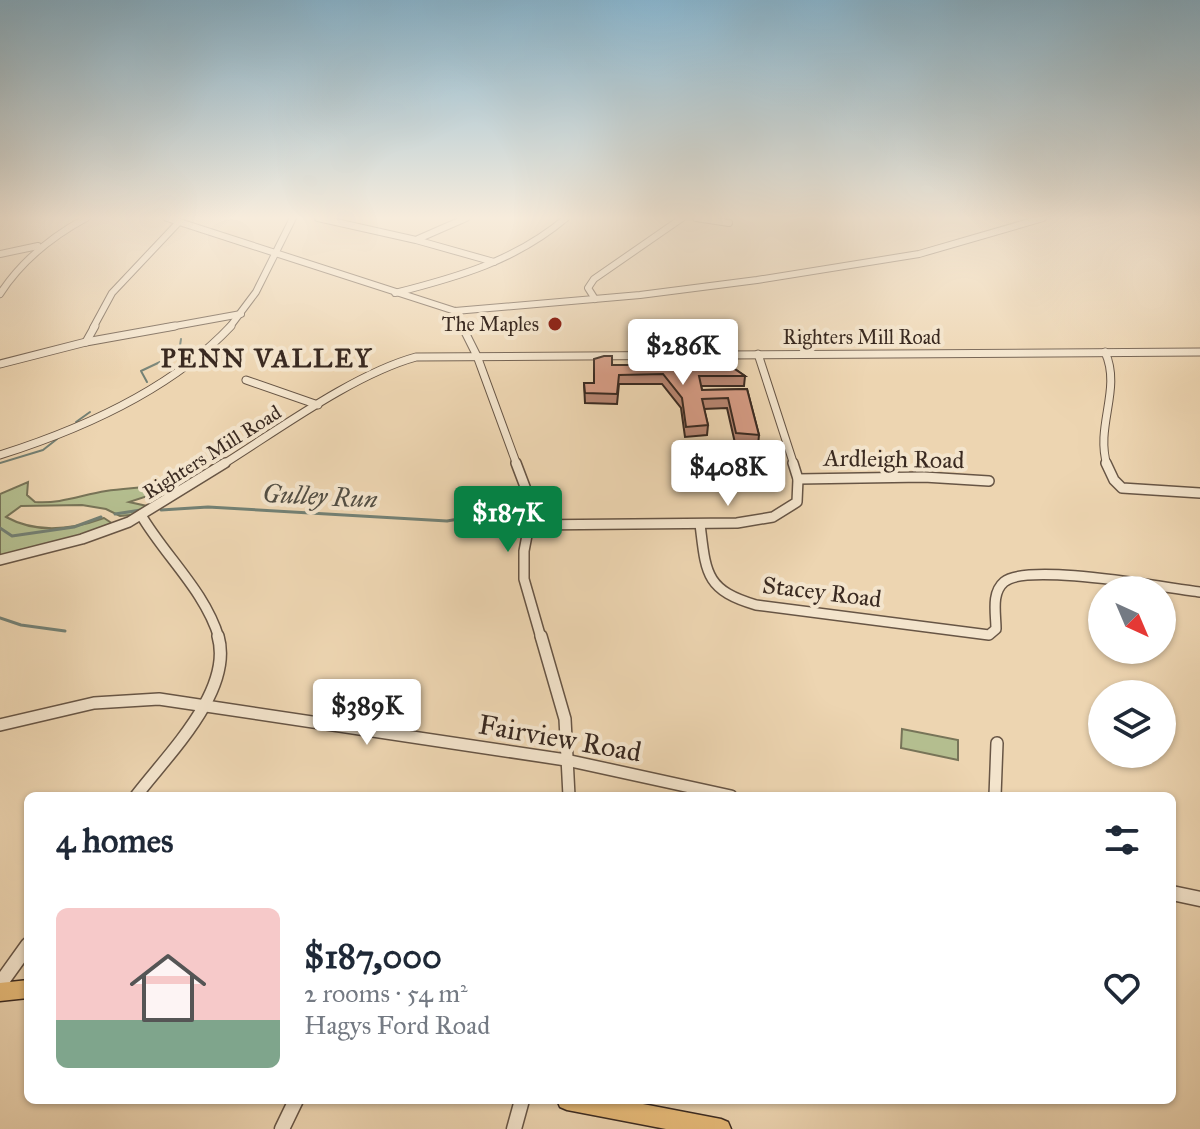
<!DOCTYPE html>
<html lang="en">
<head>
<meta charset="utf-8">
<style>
  body { margin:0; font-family:"IM FELL Great Primer",serif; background:#f2f2f3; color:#1f2937; height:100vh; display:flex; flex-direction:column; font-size:30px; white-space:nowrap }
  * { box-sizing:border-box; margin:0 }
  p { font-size:26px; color:#747a83 }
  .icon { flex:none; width:44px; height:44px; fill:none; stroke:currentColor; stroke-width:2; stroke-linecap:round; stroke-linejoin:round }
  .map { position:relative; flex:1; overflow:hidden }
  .side { position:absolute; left:24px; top:792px; width:1152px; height:312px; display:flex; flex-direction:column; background:#fff; border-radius:12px; box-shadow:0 2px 6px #0004 }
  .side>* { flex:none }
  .needle { width:52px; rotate:136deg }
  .buttons { position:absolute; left:1088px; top:576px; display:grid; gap:16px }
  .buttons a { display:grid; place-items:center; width:88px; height:88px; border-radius:50%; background:#fff; box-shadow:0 2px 6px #0004; font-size:40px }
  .price { position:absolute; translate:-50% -68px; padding:0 18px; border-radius:8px; background:#fff; color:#222; font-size:26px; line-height:52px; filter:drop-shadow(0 2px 4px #0008) }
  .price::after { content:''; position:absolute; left:50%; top:48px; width:24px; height:18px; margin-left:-12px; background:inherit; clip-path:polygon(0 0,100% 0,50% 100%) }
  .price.selected { background:#0b8043; color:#fff }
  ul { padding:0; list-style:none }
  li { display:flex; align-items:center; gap:24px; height:200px; padding:0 32px }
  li+li { border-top:2px solid #e0e1e3 }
  li span { display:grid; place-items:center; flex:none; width:224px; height:160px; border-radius:12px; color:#555 }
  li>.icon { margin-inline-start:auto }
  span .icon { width:96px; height:96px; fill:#fffc; stroke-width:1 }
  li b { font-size:34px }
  h2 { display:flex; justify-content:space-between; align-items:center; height:96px; padding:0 32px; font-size:34px }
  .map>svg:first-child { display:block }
</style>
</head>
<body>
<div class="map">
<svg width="1200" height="1129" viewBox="0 0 1200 1129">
  <rect width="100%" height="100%" fill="#edd5b1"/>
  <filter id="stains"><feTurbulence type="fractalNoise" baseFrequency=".0025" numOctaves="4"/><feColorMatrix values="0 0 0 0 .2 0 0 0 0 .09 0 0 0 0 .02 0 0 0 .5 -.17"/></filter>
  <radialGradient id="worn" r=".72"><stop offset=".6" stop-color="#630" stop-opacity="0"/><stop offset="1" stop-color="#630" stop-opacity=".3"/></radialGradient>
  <g fill="#b4be8f" stroke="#777458" stroke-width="2">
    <path d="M28 482 27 495 35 502C61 504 81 495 106 491 126 488 145 488 165 484L172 488 129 502 147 506 131 515 120 516 106 509 82 505 21 506 6 517C37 534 71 530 104 518L113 524 76 538 0 556V494Z"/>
    <polygon points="902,729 958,740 958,760 901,748"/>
  </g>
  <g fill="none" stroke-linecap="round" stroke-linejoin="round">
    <g stroke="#738074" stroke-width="2">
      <polyline points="166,358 179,352 181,339"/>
      <polyline points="147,382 141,371 160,362"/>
      <polyline points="76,422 90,412"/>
      <polyline points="0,463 43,450 57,439"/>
      <polyline points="202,465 218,452"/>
    </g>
    <g stroke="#738074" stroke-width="3">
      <polyline points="198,468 204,463"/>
      <polyline points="184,483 191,474"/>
      <polyline points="152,505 171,491"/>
      <polyline points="161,510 208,507 447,521 476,516"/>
      <polyline points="115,514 141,510"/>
      <polyline points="0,528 12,536 74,527 101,517"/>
      <polyline points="0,618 21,625 65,631"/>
    </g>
    <g stroke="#675545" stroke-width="8">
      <g id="minor-far4">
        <polyline points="167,218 455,311 640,295 757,280 919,254 1043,218"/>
        <polyline points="318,218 416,240 494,262"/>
        <polyline points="696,218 729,223"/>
        <polyline points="418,239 466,218"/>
        <polyline points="0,254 38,246"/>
        <path d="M395 293C458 277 515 261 566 218"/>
        <path d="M0 294C22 260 51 237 86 218"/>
        <polyline points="595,299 588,288 594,279 682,218"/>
        <polyline points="455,311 463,328"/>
        <polyline points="93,328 112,293 179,222"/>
        <polyline points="164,328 241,314"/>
        <polyline points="229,328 256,292 293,218"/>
      </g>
    </g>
    <g stroke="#675545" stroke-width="9">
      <g id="minor-far3">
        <polyline points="462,326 477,356 517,465"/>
        <polyline points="86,342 95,326"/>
        <path d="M1105 352C1122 389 1095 426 1107 465"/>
        <polyline points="758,354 794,465"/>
        <polyline points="0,364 86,342 175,326"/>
        <polyline points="246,380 318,405"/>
        <path d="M0 455C82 429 171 390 231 326"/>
        <path d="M222 465C278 430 354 374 416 357L1200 352"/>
      </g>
    </g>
    <g stroke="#675545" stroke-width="12">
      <g id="minor-far2">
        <polyline points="516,463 527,492 529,525 524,551 524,579 541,638"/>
        <polyline points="1106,463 1114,480 1122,488 1200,493"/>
        <polyline points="798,479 924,477 989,481"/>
        <path d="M141 515C165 556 205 591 219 638"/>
        <path d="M700 524C706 573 705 590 756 605L989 635 996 629C996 614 991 593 1004 582 1027 562 1165 588 1200 592"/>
        <polyline points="529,525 737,523 773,517 797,502 798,479 793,463"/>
        <polyline points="0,560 82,539 129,522 225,463"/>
      </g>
    </g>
    <g stroke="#675545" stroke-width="14">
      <g id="minor-far1">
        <polyline points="541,636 565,719 569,796"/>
        <polyline points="0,725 94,703 159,699 566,760 731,796"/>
        <path d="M136 796C167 755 234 691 218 636"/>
        <polyline points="995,796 997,743"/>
      </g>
    </g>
    <g stroke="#675545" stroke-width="17">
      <g id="minor">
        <polyline points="1172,893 1200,899"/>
        <polyline points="0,984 28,945"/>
        <polyline points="282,1129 296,1100"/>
        <polyline points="514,1129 522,1100"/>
      </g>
    </g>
    <g stroke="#3a2a21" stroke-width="3">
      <g id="major">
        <polygon points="28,980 28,998 0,1001 0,983"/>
        <polygon points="557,1100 622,1100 721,1119 728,1122 731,1129 666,1129 567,1110 560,1107"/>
      </g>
    </g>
    <use href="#minor-far4" stroke="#f3e4cc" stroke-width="6"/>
    <use href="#minor-far3" stroke="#f3e4cc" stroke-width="7"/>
    <use href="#minor-far2" stroke="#f3e4cc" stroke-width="9"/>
    <use href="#minor-far1" stroke="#f3e4cc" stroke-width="11"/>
    <use href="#minor" stroke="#f3e4cc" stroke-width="14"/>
    <use href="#major" fill="#e6ba78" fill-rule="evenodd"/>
  </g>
  <polygon fill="#b88672" stroke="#3a2a21" stroke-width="2" points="612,365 729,365 745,376 744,386 701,386 702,390 747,389 759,435 758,445 735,443 727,408 704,409 708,425 707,435 685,437 681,408 662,384 619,384 617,404 585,403 584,383 594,383"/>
  <polygon fill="#d69c85" stroke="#3a2a21" stroke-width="2" points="723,355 729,365 745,376 699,376 702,390 747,389 759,435 736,433 728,398 702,399 708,425 686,427 682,398 663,374 619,375 617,394 585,393 584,383 594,383 594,359 604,356 612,356 612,365 635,365 657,361 702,364 703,357"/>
  <linearGradient id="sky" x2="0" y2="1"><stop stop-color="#88b6d0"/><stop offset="0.58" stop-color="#f7ecdc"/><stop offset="1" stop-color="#f7ecdc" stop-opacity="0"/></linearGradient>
  <rect width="1200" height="376" fill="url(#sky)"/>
  <circle fill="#8f2418" stroke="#f3e4cc" stroke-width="3" cx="555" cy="324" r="8"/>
  <g text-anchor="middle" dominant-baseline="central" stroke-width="8" stroke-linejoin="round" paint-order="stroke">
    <g font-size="20" fill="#3a2a21" stroke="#f3e4cc" text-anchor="end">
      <text x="539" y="324">The Maples</text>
    </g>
    <g font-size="20" fill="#3a2a21" stroke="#f3e4cc">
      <text x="862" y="337">Righters Mill Road</text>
      <text transform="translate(212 452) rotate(-32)">Righters Mill Road</text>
    </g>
    <g font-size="24" fill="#3a2a21" stroke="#f3e4cc">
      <text transform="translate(894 459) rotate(1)">Ardleigh Road</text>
      <text transform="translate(822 592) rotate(7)">Stacey Road</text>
    </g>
    <g font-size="26" font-weight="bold" letter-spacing="2" fill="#3a2a21" stroke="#f3e4cc">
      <text x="267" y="358">PENN VALLEY</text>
    </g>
    <g font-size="26" font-style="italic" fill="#524e44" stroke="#f3e4cc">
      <text transform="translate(320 496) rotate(3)">Gulley Run</text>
    </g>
    <g font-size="28" fill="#3a2a21" stroke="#f3e4cc">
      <text transform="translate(560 738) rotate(10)">Fairview Road</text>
    </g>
  </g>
  <rect width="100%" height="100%" filter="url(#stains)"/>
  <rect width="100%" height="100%" fill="url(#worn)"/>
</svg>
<div class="buttons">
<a><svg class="needle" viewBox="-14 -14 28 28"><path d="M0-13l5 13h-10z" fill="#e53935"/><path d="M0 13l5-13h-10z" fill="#747a83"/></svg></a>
<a><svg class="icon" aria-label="layers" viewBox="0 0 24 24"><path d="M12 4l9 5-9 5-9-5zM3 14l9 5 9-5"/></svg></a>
</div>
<b class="price" style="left:683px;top:387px">$286K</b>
<b class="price" style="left:728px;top:508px">$408K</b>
<b class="price selected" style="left:508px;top:554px">$187K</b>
<b class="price" style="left:367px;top:747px">$389K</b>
<section class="side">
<h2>4 homes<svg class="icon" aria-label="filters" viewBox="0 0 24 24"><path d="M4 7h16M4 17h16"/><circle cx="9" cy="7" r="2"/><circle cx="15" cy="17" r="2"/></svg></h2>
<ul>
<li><span style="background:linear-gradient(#f6c9c9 70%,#7fa58c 0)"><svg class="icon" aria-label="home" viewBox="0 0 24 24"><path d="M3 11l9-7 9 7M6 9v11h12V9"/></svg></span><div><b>$187,000</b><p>2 rooms · 54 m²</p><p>Hagys Ford Road</p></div><svg class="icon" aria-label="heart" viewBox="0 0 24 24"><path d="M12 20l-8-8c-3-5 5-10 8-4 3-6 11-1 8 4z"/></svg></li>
</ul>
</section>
</div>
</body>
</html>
